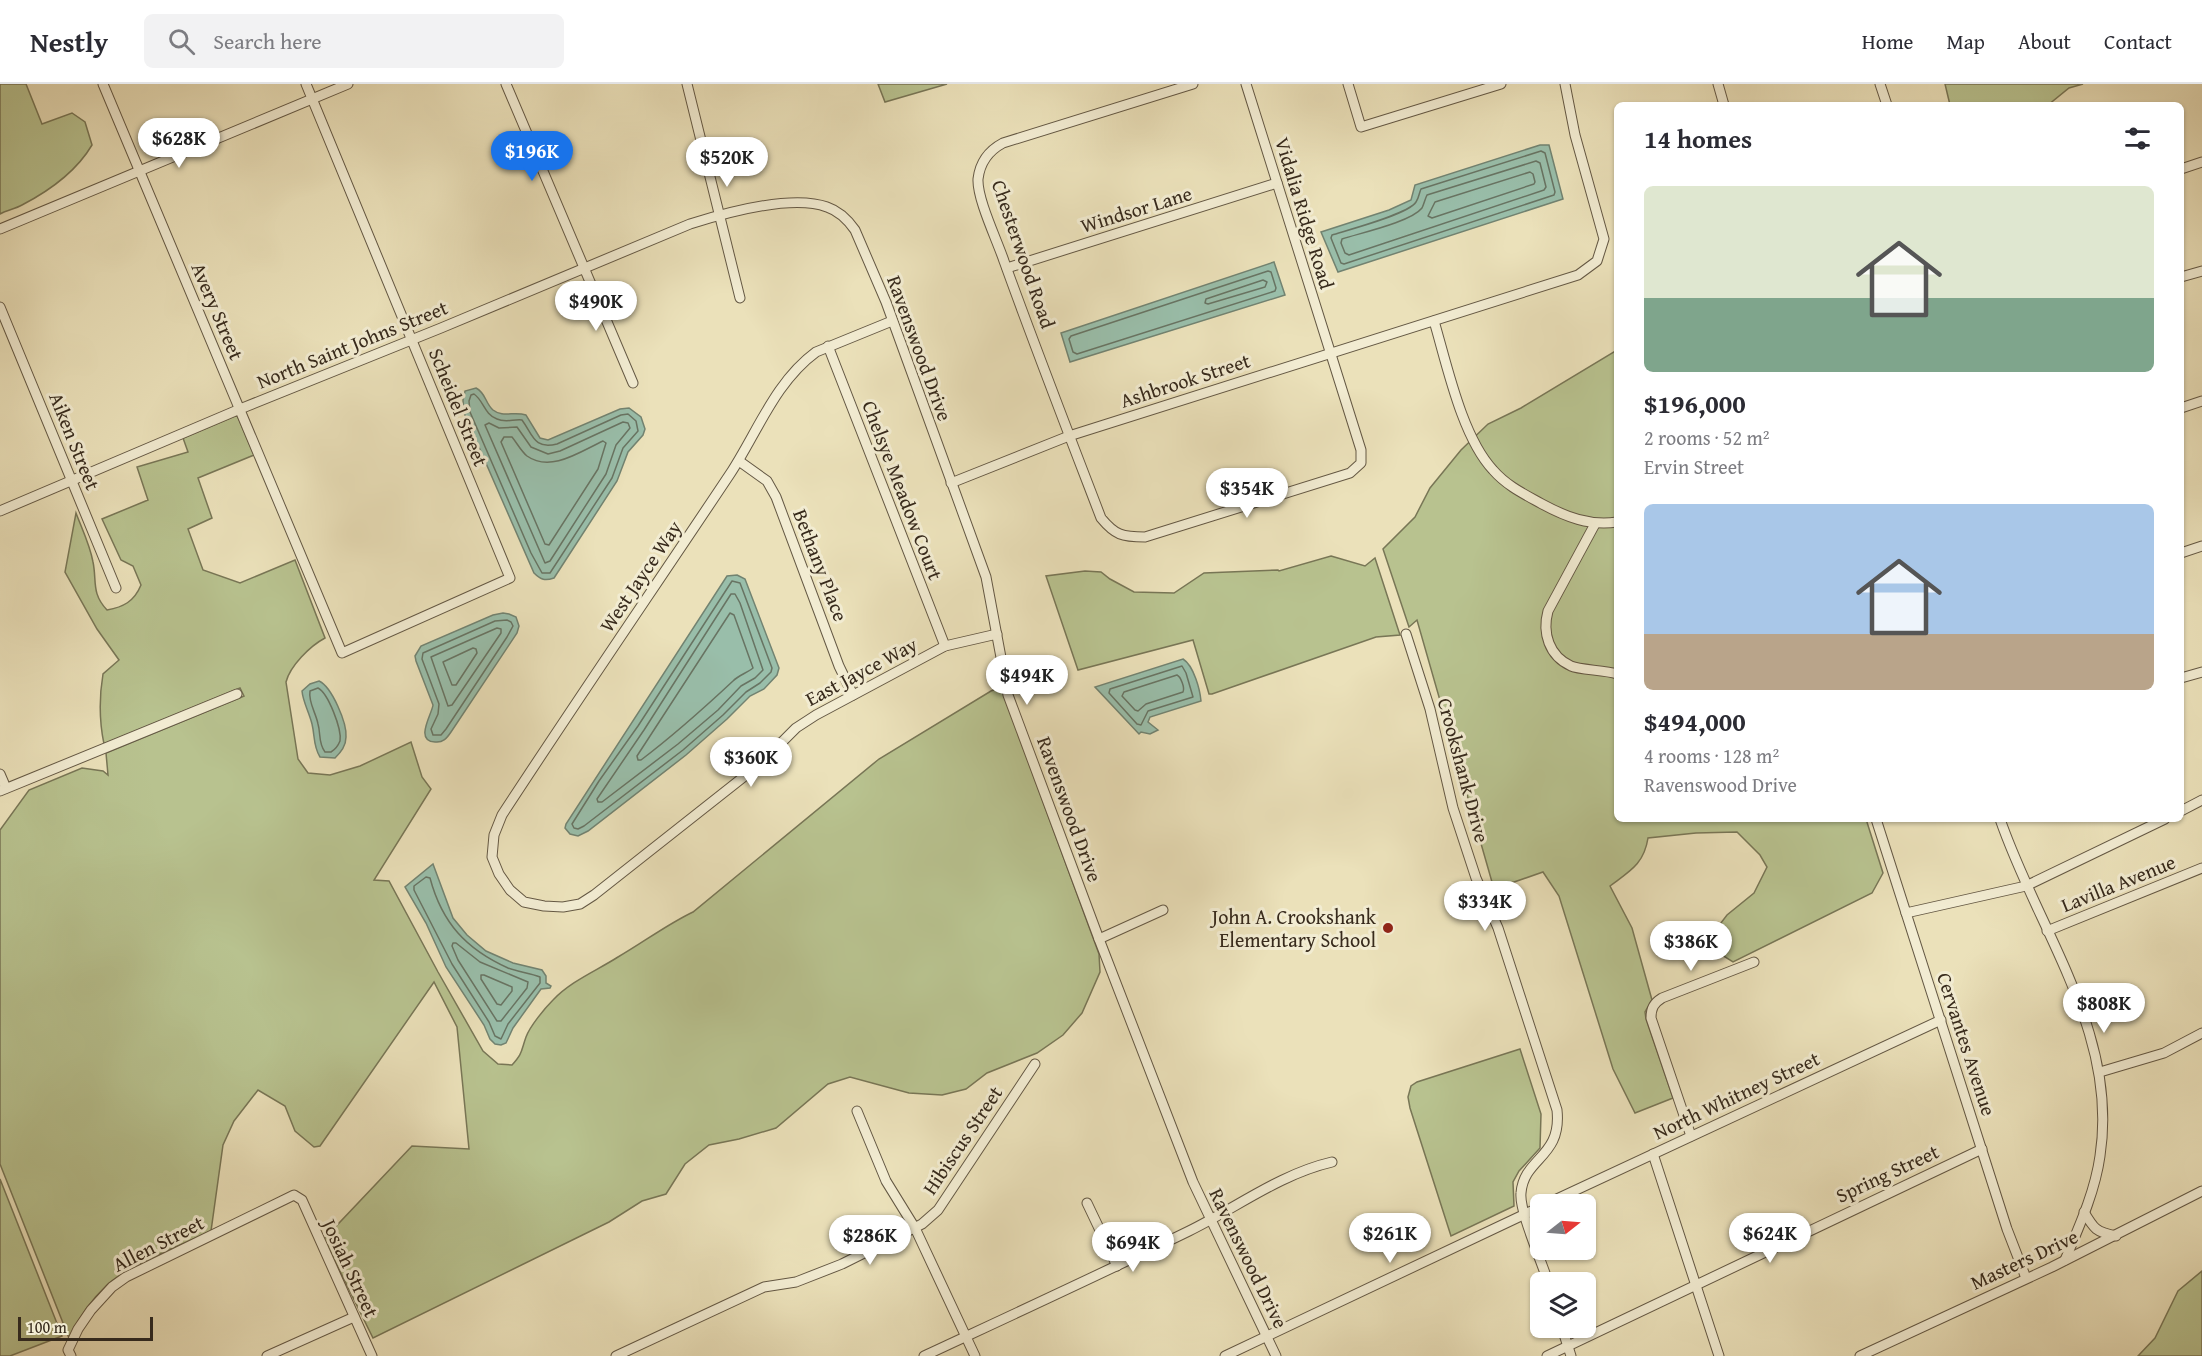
<!DOCTYPE html>
<html lang="en">
<head>
<meta charset="utf-8">
<style>
  body { margin:0; font-family:"Gentium Book Plus",serif; background:#f2f2f3; color:#2b2b33; height:100vh; display:flex; flex-direction:column; font-size:22px; white-space:nowrap }
  * { box-sizing:border-box; margin:0 }
  p { font-size:20px; color:#7c7c81 }
  .icon { flex:none; width:33px; height:33px; fill:none; stroke:currentColor; stroke-width:2; stroke-linecap:round; stroke-linejoin:round }
  .map { position:relative; flex:1; overflow:hidden }
  .sheet { position:absolute; left:1614px; top:18px; width:570px; height:720px; display:flex; flex-direction:column; background:#fff; border-radius:9px; box-shadow:0 2px 4px #0004 }
  .sheet>* { flex:none }
  .needle { width:39px; rotate:73deg }
  .buttons { position:absolute; left:1530px; top:1110px; display:grid; gap:12px }
  .buttons a { display:grid; place-items:center; width:66px; height:66px; border-radius:9px; background:#fff; box-shadow:0 2px 4px #0004; font-size:30px }
  .scale { position:absolute; left:18px; bottom:15px; width:135px; box-sizing:border-box; padding-left:6px; border:3px solid #372a1c; border-top:0; font-size:16px; line-height:21px; white-space:nowrap; color:#372a1c; -webkit-text-stroke:4px #f2ecd2; paint-order:stroke }
  .price { position:absolute; translate:-50% -51px; padding:0 14px; border-radius:21px; background:#fff; color:#222; font-size:20px; line-height:39px; filter:drop-shadow(0 2px 3px #0008) }
  .price::after { content:''; position:absolute; left:50%; top:36px; width:18px; height:14px; margin-left:-9px; background:inherit; clip-path:polygon(0 0,100% 0,50% 100%) }
  .price.current { background:#1a73e8; color:#fff }
  ul { padding:0; list-style:none }
  li { display:grid; align-content:center; gap:12px; height:318px; padding:0 30px }
  li span { display:grid; place-items:center; height:186px; border-radius:9px; color:#555 }
  li>.icon { margin-inline-start:auto }
  span .icon { width:108px; height:108px; fill:#fffc; stroke-width:1 }
  li b { font-size:26px }
  h2 { display:flex; justify-content:space-between; align-items:center; height:72px; padding:0 30px; font-size:26px }
  header { display:flex; align-items:center; gap:36px; box-sizing:border-box; height:84px; padding:0 30px; background:#fff; border-bottom:2px solid #e1e1e2 }
  header strong { font-size:28px }
  nav { display:flex; gap:33px; margin-inline-start:auto; font-size:21px }
  .search { width:420px; height:54px; background:#f2f2f3; display:flex; align-items:center; gap:15px; box-sizing:border-box; padding:0 21px; border-radius:9px; color:#7c7c81; font-size:22px }
  .map>svg:first-child { display:block }
</style>
</head>
<body>
<header>
<strong>Nestly</strong>
<div class="search"><svg class="icon" aria-label="search" viewBox="0 0 24 24"><circle cx="10" cy="10" r="6"/><path d="M15 15l6 6"/></svg>Search here</div>
<nav><a>Home</a><a>Map</a><a>About</a><a>Contact</a></nav>
</header>
<div class="map">
<svg width="2202" height="1272" viewBox="0 0 2202 1272">
  <rect width="100%" height="100%" fill="#ebe1ba"/>
  <filter id="stains"><feTurbulence type="fractalNoise" baseFrequency=".00333" numOctaves="4"/><feColorMatrix values="0 0 0 0 .2 0 0 0 0 .09 0 0 0 0 .02 0 0 0 .5 -.17"/></filter>
  <radialGradient id="worn" r=".72"><stop offset=".6" stop-color="#630" stop-opacity="0"/><stop offset="1" stop-color="#630" stop-opacity=".3"/></radialGradient>
  <g fill="#b8c28f" stroke="#787656" stroke-width="1.5">
    <path d="M0 0H26L42 40 72 29 85 38 92 61C76 88 49 107 22 121 15 125 7 126 0 130Z"/>
    <polygon points="878,0 947,0 885,18"/>
    <polygon points="1945,0 2083,0 2069,4 2048,21 1950,21"/>
    <path d="M1617 266V735H1866L1883 789 1872 809 1733 878 1714 866V848L1727 831 1754 809 1767 783 1760 771 1737 748 1696 749 1648 754C1644 780 1630 787 1610 802L1632 844 1652 916 1645 928 1646 935 1673 1014 1635 1029 1613 985 1559 812 1543 788 1494 805 1417 536 1409 543 1383 465 1415 433 1430 404 1461 366 1488 340 1521 324Z"/>
    <path d="M237 331 254 371 198 394 212 434 188 445 203 486 240 499 295 476 325 554C310 562 290 582 286 598L298 675 308 689 330 691 360 682 411 658 422 693 431 705 374 796 389 797 438 888 483 967 498 980 512 981C523 969 521 967 526 953 530 942 545 924 553 916 571 897 596 887 618 873 644 858 666 841 693 828L879 675 991 607 1001 603 1099 870 1100 888 1082 929 1063 951 1037 969 987 989 966 1005 942 1011 909 1009 850 993 828 1000 776 1044 739 1055 709 1061 685 1080 666 1110 642 1117 609 1138 373 1254 324 1155 412 1062 469 1065 457 943 434 898 320 1062 314 1063 295 1047 285 1022 258 1006 234 1037 223 1061 211 1147C182 1161 130 1180 107 1201 91 1216 78 1235 69 1254L0 1080V746L29 706 82 684 103 687 108 691 106 669 244 612 240 604 104 660C99 636 99 614 103 590L119 576 97 545 65 488 76 429C82 445 90 461 93 478 97 497 91 509 107 526 123 523 134 518 141 501L133 482 121 476 102 435 148 416 137 383 188 368 183 354Z"/>
    <polygon points="1331,472 1365,482 1375,474 1400,551 1376,553 1212,610 1209,610 1193,556 1078,586 1046,492 1085,487 1101,488 1110,495 1134,508 1174,509 1204,489 1278,486 1279,487"/>
    <polygon points="1520,965 1541,1030 1540,1064 1519,1087 1513,1098 1514,1122 1451,1152 1410,1024 1408,1013 1411,1002 1417,998"/>
    <polygon points="0,1095 62,1252 10,1272 0,1272"/>
    <polygon points="2202,1187 2202,1272 2138,1272 2155,1254 2178,1207"/>
  </g>
  <g fill="#99beaa" stroke="#728371" stroke-width="1.5">
    <polygon points="1540,61 1549,61 1563,115 1338,188 1321,148 1389,126 1411,116 1415,101"/>
    <polygon points="1274,178 1285,211 1070,278 1061,249"/>
    <path d="M476 304C486 309 485 319 493 326 503 334 514 327 526 331L540 354 548 356 620 325 629 324 641 333 645 345 643 351 628 368 617 397 554 494C545 497 541 496 534 489L464 329 463 316 465 307Z"/>
    <polygon points="737,491 745,495 779,584 777,591 764,605 750,612 727,635 686,671 588,747 578,752 570,750 565,744 566,740 727,492"/>
    <path d="M503 529 509 530 516 533 519 542 517 549 451 648C447 654 443 659 435 658 414 657 432 630 433 621L416 577 415 572 421 562 493 531Z"/>
    <path d="M1183 575C1194 582 1200 606 1201 617L1150 633 1148 638 1158 646 1150 650 1141 648 1139 650 1095 603Z"/>
    <path d="M319 597C332 603 347 639 346 653 346 662 341 668 335 674L320 673C313 662 315 652 312 640 309 628 303 618 302 607L310 600Z"/>
    <polygon points="433,780 453,834 467,851 486,867 513,879 542,886 546,892 546,899 551,902 550,904 541,905 513,944 506,959 501,961 495,960 490,955 484,941 446,883 426,839 405,803"/>
  </g>
  <g fill="none" stroke-linecap="round" stroke-linejoin="round">
    <g stroke="#687463" stroke-width="1.5">
      <path d="M1541 67 1545 69 1555 108 1554 111 1344 180 1341 179 1331 154 1332 151C1348 146 1409 130 1416 118 1419 114 1419 109 1421 105Z"/>
      <path d="M1536 77 1540 79 1546 103 1544 106 1349 171 1345 169 1341 159 1342 155C1360 149 1411 138 1422 124 1424 120 1425 115 1427 111Z"/>
      <polygon points="1530,88 1533,90 1535,98 1534,100 1432,134 1428,132 1435,118"/>
      <polygon points="1268,187 1271,188 1276,204 1275,207 1077,270 1073,268 1069,255 1071,252"/>
      <polygon points="1263,196 1267,198 1265,203 1208,220 1205,219 1206,215"/>
      <path d="M474 310C484 317 484 330 497 335 505 339 514 335 522 336 533 351 534 366 557 360L621 331 628 330 636 337 638 347 623 364 612 394 550 489H542L531 469 470 328 469 317 471 311Z"/>
      <polygon points="623,338 628,339 630,344 616,361 606,390 550,477 545,479 485,341 489,339 499,344 517,343 531,363 548,370 560,367"/>
      <path d="M504 353H512C517 359 521 367 527 372 551 389 581 367 603 357L606 359 598 385 549 461 545 460 501 358Z"/>
      <polygon points="732,497 740,499 772,584 771,588 760,599 746,608 723,631 683,666 584,742 578,745 574,744 572,740 599,697 638,642"/>
      <polygon points="731,510 735,510 740,519 763,586 755,594 741,602 718,626 678,660 602,718 598,718 597,715 644,646"/>
      <path d="M730 529 734 531 753 584C747 589 739 591 733 597 703 625 674 651 641 676H638L637 672Z"/>
      <polygon points="507,536 511,538 513,542 507,553 446,645 441,651 433,651 431,645 438,630 439,620 422,575 423,569 495,537"/>
      <polygon points="497,544 501,545 501,549 452,621 448,622 431,573"/>
      <polygon points="473,564 476,565 477,569 456,601 452,601 443,578"/>
      <polygon points="1182,582 1186,589 1193,613 1148,627 1141,641 1137,640 1109,609 1110,605"/>
      <path d="M1177 591C1181 593 1185 604 1183 608L1146 620 1138 627 1135 626 1122 612 1124 608Z"/>
      <path d="M318 604C328 609 342 645 340 657 338 662 336 665 331 668H325C318 659 321 650 318 640 316 629 308 618 310 607Z"/>
      <path d="M426 793 430 794C442 839 466 865 508 884 518 888 530 889 540 893V899L508 940 501 955 495 952 489 938 452 880 414 806V802Z"/>
      <polygon points="453,859 456,859 480,878 528,898 527,904 501,937 497,937 458,876 452,862"/>
      <polygon points="481,891 484,891 512,903 512,907 501,921 497,920 481,895"/>
    </g>
    <g stroke="#645844" stroke-width="11">
      <g id="minor">
        <polyline points="103,0 342,569 510,494 306,0"/>
        <polyline points="506,0 633,299"/>
        <polyline points="687,0 740,214"/>
        <path d="M1193 0 1003 59C988 67 980 78 978 95 977 115 997 156 1004 177 1035 263 1068 348 1101 434 1115 451 1122 453 1145 453L1350 389 1361 379V366L1246 0"/>
        <polyline points="1348,0 1361,43 1501,0"/>
        <polyline points="1718,0 1724,21"/>
        <polyline points="1880,0 1887,21"/>
        <polyline points="2181,85 2202,78"/>
        <polyline points="0,145 348,0"/>
        <polyline points="1007,184 1277,99"/>
        <polyline points="2181,193 2202,187"/>
        <polyline points="0,223 116,504"/>
        <path d="M892 237 816 268C775 298 757 349 730 390 654 504 577 616 502 731L494 751 492 773 499 790 510 806 524 818 544 822 563 823 580 820 594 811 760 680 796 644 816 631 945 562 997 550"/>
        <path d="M1434 237C1447 281 1462 353 1493 386 1507 402 1524 410 1542 420 1566 433 1589 442 1617 438"/>
        <polyline points="828,262 945,562"/>
        <polyline points="2181,324 2202,317"/>
        <polyline points="739,377 767,397 776,413 839,582 853,611"/>
        <polyline points="951,399 1069,352 1578,191 1597,177 1604,155 1575,51 1565,0"/>
        <path d="M0 427 240 325 441 244 690 140C725 129 792 110 827 123 839 127 848 136 855 146L886 218 986 493 1008 611 1099 855 1193 1098 1276 1272"/>
        <path d="M1595 440 1548 527C1542 549 1549 572 1571 582 1579 586 1605 586 1617 590"/>
        <polyline points="2181,469 2202,462"/>
        <path d="M1406 550 1430 625 1453 724 1476 794 1498 844 1557 1026C1562 1074 1524 1073 1521 1109 1519 1127 1542 1178 1548 1198"/>
        <polyline points="2181,594 2202,588"/>
        <polyline points="0,690 6,704"/>
        <polyline points="0,707 237,610"/>
        <polyline points="2181,727 2202,716"/>
        <polyline points="1876,735 2007,1145 2026,1194"/>
        <path d="M2000 735C2038 846 2119 950 2100 1072 2095 1108 2079 1143 2065 1176"/>
        <polyline points="1906,829 2026,802 2165,735"/>
        <polyline points="2047,847 2202,784"/>
        <polyline points="1099,855 1163,826"/>
        <polyline points="2100,988 2164,969 2202,949"/>
        <polyline points="857,1027 886,1097 915,1144 975,1272"/>
        <path d="M1691 1052 1651 934C1651 924 1654 919 1662 914L1754 878"/>
        <polyline points="1653,1070 1719,1272"/>
        <polyline points="1087,1119 1117,1182"/>
        <polyline points="1546,1120 1941,936"/>
        <path d="M2084 1128C2094 1145 2096 1148 2116 1152"/>
        <polyline points="1562,1244 1571,1272"/>
        <polyline points="71,1272 68,1266 78,1245 91,1226 112,1203 126,1193 294,1111 302,1116 372,1272"/>
        <polyline points="267,1272 354,1233"/>
        <polyline points="616,1272 764,1203 796,1198 842,1180 922,1140 938,1126 1035,980"/>
        <path d="M924 1272C1012 1231 1101 1190 1189 1147 1236 1124 1280 1090 1332 1078"/>
        <polyline points="1225,1272 1540,1123"/>
        <polyline points="1547,1272 1982,1065"/>
        <polyline points="1860,1272 2052,1183 2202,1107"/>
      </g>
    </g>
    <use href="#minor" stroke="#f2ecd2" stroke-width="9"/>
  </g>
  <circle fill="#8f2418" stroke="#f2ecd2" stroke-width="2" cx="1388" cy="844" r="6"/>
  <g text-anchor="middle" dominant-baseline="central" stroke-width="6" stroke-linejoin="round" paint-order="stroke">
    <g font-size="20" fill="#372a1c" stroke="#f2ecd2">
      <text transform="translate(1136 125) rotate(-17)">Windsor Lane</text>
      <text transform="translate(1305 129) rotate(73)">Vidalia Ridge Road</text>
      <text transform="translate(1024 170) rotate(71)">Chesterwood Road</text>
      <text transform="translate(218 227) rotate(67)">Avery Street</text>
      <text transform="translate(352 260) rotate(-22)">North Saint Johns Street</text>
      <text transform="translate(920 264) rotate(70)">Ravenswood Drive</text>
      <text transform="translate(1185 296) rotate(-18)">Ashbrook Street</text>
      <text transform="translate(459 323) rotate(68)">Scheidel Street</text>
      <text transform="translate(75 357) rotate(68)">Aiken Street</text>
      <text transform="translate(903 406) rotate(69)">Chelsye Meadow Court</text>
      <text transform="translate(821 481) rotate(69)">Bethany Place</text>
      <text transform="translate(640 492) rotate(-56)">West Jayce Way</text>
      <text transform="translate(861 587) rotate(-28)">East Jayce Way</text>
      <text transform="translate(1464 686) rotate(75)">Crookshank Drive</text>
      <text transform="translate(1070 725) rotate(70)">Ravenswood Drive</text>
      <text transform="translate(2118 799) rotate(-22)">Lavilla Avenue</text>
      <text transform="translate(1967 960) rotate(72)">Cervantes Avenue</text>
      <text transform="translate(1736 1011) rotate(-25)">North Whitney Street</text>
      <text transform="translate(962 1056) rotate(-56)">Hibiscus Street</text>
      <text transform="translate(1887 1089) rotate(-25)">Spring Street</text>
      <text transform="translate(158 1159) rotate(-27)">Allen Street</text>
      <text transform="translate(1249 1174) rotate(64)">Ravenswood Drive</text>
      <text transform="translate(2024 1175) rotate(-25)">Masters Drive</text>
      <text transform="translate(351 1184) rotate(65)">Josiah Street</text>
    </g>
    <g font-size="20" fill="#372a1c" stroke="#f2ecd2" text-anchor="end">
      <text x="1376" y="832">John A. Crookshank<tspan x="1376" dy="23">Elementary School</tspan></text>
    </g>
  </g>
  <rect width="100%" height="100%" filter="url(#stains)"/>
  <rect width="100%" height="100%" fill="url(#worn)"/>
</svg>
<div class="buttons">
<a><svg class="needle" viewBox="-14 -14 28 28"><path d="M0-13l5 13h-10z" fill="#e53935"/><path d="M0 13l5-13h-10z" fill="#7c7c81"/></svg></a>
<a><svg class="icon" aria-label="layers" viewBox="0 0 24 24"><path d="M12 4l9 5-9 5-9-5zM3 14l9 5 9-5"/></svg></a>
</div>
<div class="scale">100 m</div>
<b class="price" style="left:179px;top:85px">$628K</b>
<b class="price current" style="left:532px;top:98px">$196K</b>
<b class="price" style="left:727px;top:104px">$520K</b>
<b class="price" style="left:596px;top:248px">$490K</b>
<b class="price" style="left:1247px;top:435px">$354K</b>
<b class="price" style="left:1027px;top:622px">$494K</b>
<b class="price" style="left:751px;top:704px">$360K</b>
<b class="price" style="left:1485px;top:848px">$334K</b>
<b class="price" style="left:1691px;top:888px">$386K</b>
<b class="price" style="left:2104px;top:950px">$808K</b>
<b class="price" style="left:1390px;top:1180px">$261K</b>
<b class="price" style="left:1770px;top:1180px">$624K</b>
<b class="price" style="left:870px;top:1182px">$286K</b>
<b class="price" style="left:1133px;top:1189px">$694K</b>
<section class="sheet">
<h2>14 homes<svg class="icon" aria-label="filters" viewBox="0 0 24 24"><path d="M4 7h16M4 17h16"/><circle cx="9" cy="7" r="2"/><circle cx="15" cy="17" r="2"/></svg></h2>
<ul>
<li><span style="background:linear-gradient(#dfe7d0 60%,#7fa58c 0)"><svg class="icon" aria-label="home" viewBox="0 0 24 24"><path d="M3 11l9-7 9 7M6 9v11h12V9"/></svg></span><div><b>$196,000</b><p>2 rooms · 52 m²</p><p>Ervin Street</p></div></li>
<li><span style="background:linear-gradient(#a9c7e8 70%,#b9a48a 0)"><svg class="icon" aria-label="home" viewBox="0 0 24 24"><path d="M3 11l9-7 9 7M6 9v11h12V9"/></svg></span><div><b>$494,000</b><p>4 rooms · 128 m²</p><p>Ravenswood Drive</p></div></li>
</ul>
</section>
</div>
</body>
</html>
